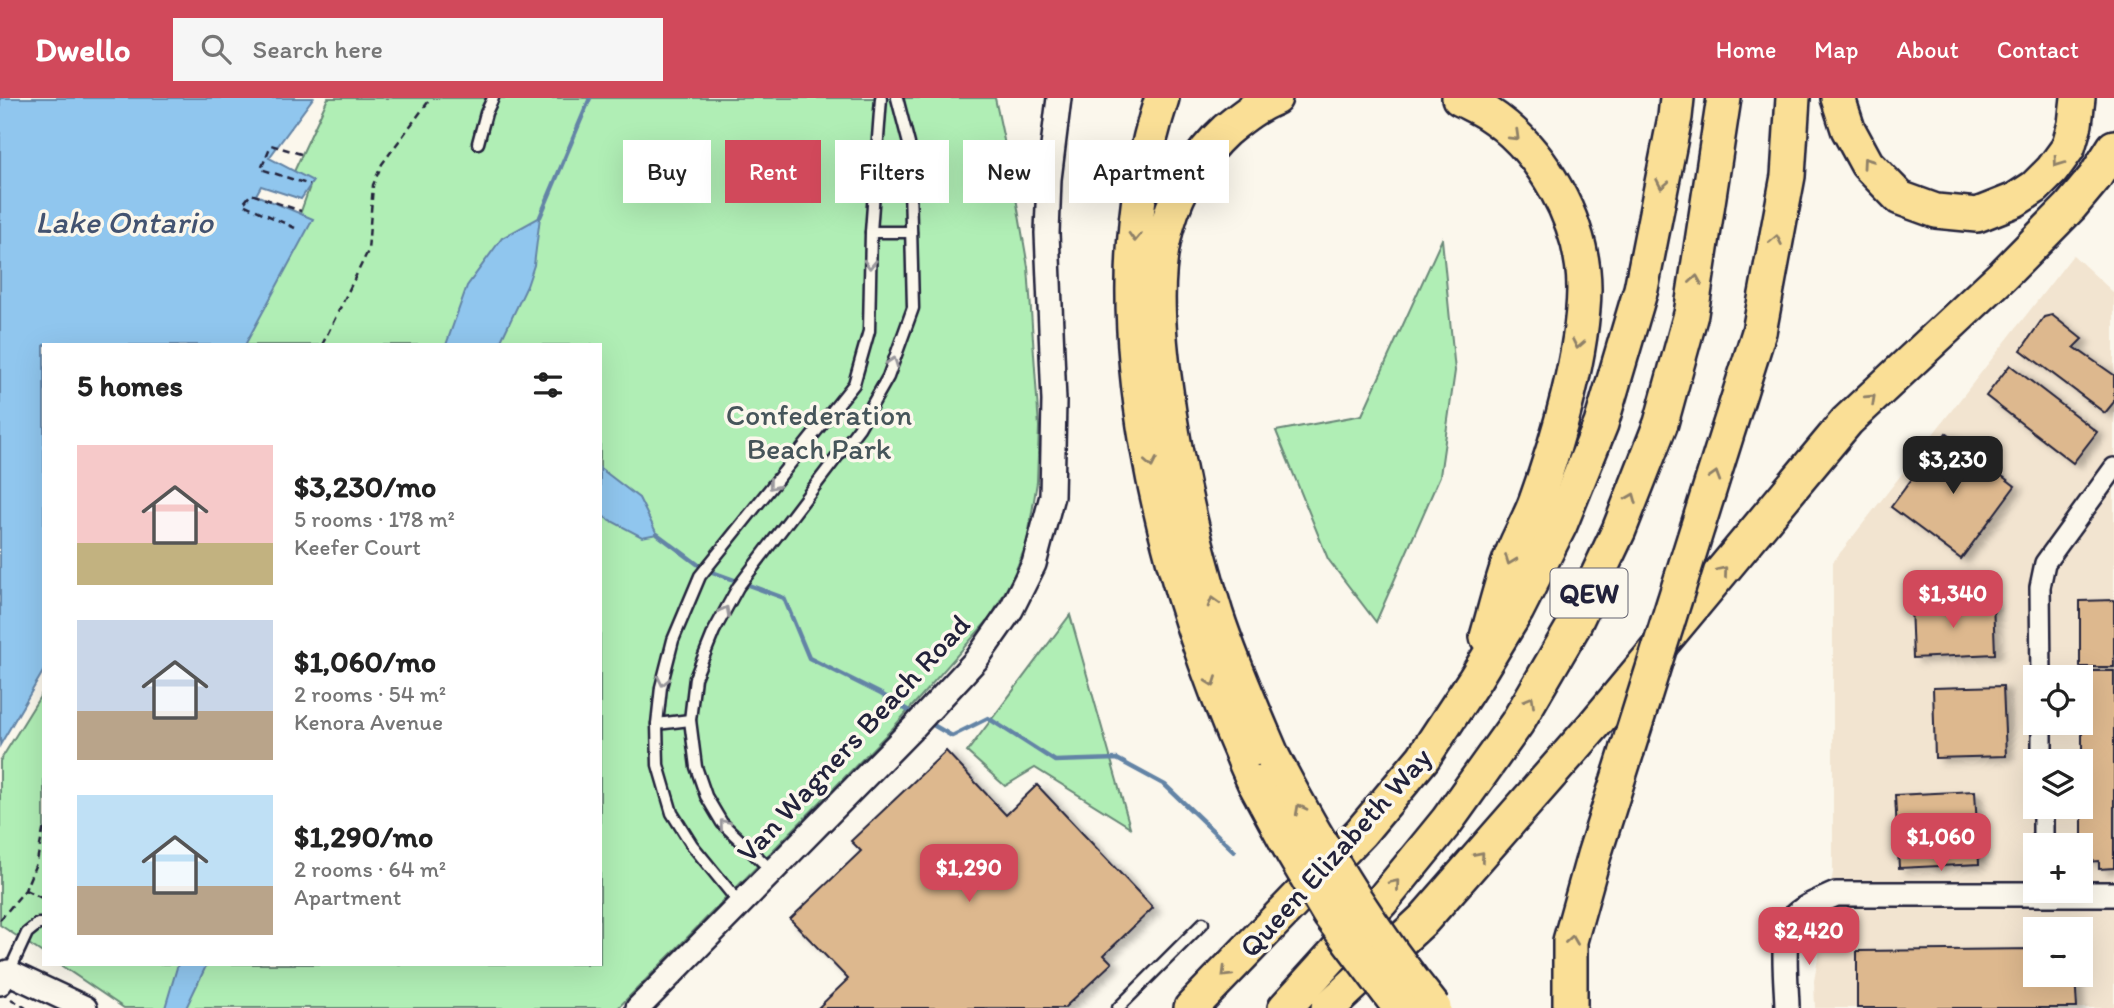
<!DOCTYPE html>
<html lang="en">
<head>
<meta charset="utf-8">
<style>
  body { margin:0; font-family:Itim,sans-serif; background:#f6f6f6; color:#222; height:100vh; display:flex; flex-direction:column; font-size:26px; white-space:nowrap }
  * { box-sizing:border-box; margin:0 }
  p { font-size:23px; color:#767676 }
  .icon { flex:none; width:38px; height:38px; fill:none; stroke:currentColor; stroke-width:2; stroke-linecap:round; stroke-linejoin:round }
  .map { position:relative; flex:1; overflow:hidden }
  .sheet { position:absolute; left:42px; top:245px; width:560px; height:623px; display:flex; flex-direction:column; background:#fff; border-radius:0px; box-shadow:0 7px 28px #0002 }
  .sheet>* { flex:none }
  .hud { position:absolute; left:623px; top:42px; width:665px; height:63px; display:flex; gap:14px }
  .controls { position:absolute; left:2023px; top:567px; display:grid; gap:14px }
  .controls a { display:grid; place-items:center; width:70px; height:70px; border-radius:0px; background:#fff; box-shadow:0 7px 28px #0002; font-size:35px }
  .price { position:absolute; translate:-50% -60px; padding:0 16px; border-radius:14px; background:#d1495b; color:#fff; font-size:23px; line-height:46px; filter:drop-shadow(0 2px 4px #0008) }
  .price::after { content:''; position:absolute; left:50%; top:42px; width:21px; height:16px; margin-left:-10px; background:inherit; clip-path:polygon(0 0,100% 0,50% 100%) }
  .price.on { background:#222; color:#fff }
  ul { padding:0; list-style:none }
  li { display:flex; align-items:center; gap:21px; height:175px; padding:0 35px }
  li span { display:grid; place-items:center; flex:none; width:196px; height:140px; border-radius:0px; color:#555 }
  li>.icon { margin-inline-start:auto }
  span .icon { width:84px; height:84px; fill:#fffc; stroke-width:1 }
  li b { font-size:30px }
  h2 { display:flex; justify-content:space-between; align-items:center; height:84px; padding:0 35px; font-size:30px }
  .pill { padding:0 24px; border-radius:0px; background:#fff; box-shadow:0 7px 28px #0002; font-size:24px; line-height:63px }
  .pill.on { background:#d1495b; color:#fff }
  header { display:flex; align-items:center; gap:42px; box-sizing:border-box; height:98px; padding:0 35px; background:#d1495b; color:#fff }
  header strong { font-size:33px }
  nav { display:flex; gap:38px; margin-inline-start:auto; font-size:24px }
  .search { width:490px; height:63px; background:#f6f6f6; display:flex; align-items:center; gap:18px; box-sizing:border-box; padding:0 24px; border-radius:0px; color:#767676; font-size:26px }
  .map>svg:first-child { display:block }
</style>
</head>
<body>
<header>
<strong>Dwello</strong>
<div class="search"><svg class="icon" aria-label="search" viewBox="0 0 24 24"><circle cx="10" cy="10" r="6"/><path d="M15 15l6 6"/></svg>Search here</div>
<nav><a>Home</a><a>Map</a><a>About</a><a>Contact</a></nav>
</header>
<div class="map">
<svg width="2114" height="910" viewBox="0 0 2114 910">
  <defs>
    <filter id="shadow"><feDropShadow dx="7" dy="4" stdDeviation="3.5" flood-color="#0004"/></filter>
  </defs>
  <rect width="100%" height="100%" fill="#fbf7ec"/>
  <filter id="ink" filterUnits="userSpaceOnUse"><feTurbulence type="fractalNoise" baseFrequency=".0143" numOctaves="2"/><feDisplacementMap in="SourceGraphic" scale="14" xChannelSelector="R" yChannelSelector="G"/><feConvolveMatrix kernelMatrix="1 2 1 2 8 2 1 2 1" color-interpolation-filters="sRGB"/></filter>
  <g filter="url(#ink)">
    <path fill="#f2e4d0" fill-rule="evenodd" d="M2073 157 2113 194 2114 191V910H1815L1814 883 1833 774V464ZM2035 579H2081V625H2035ZM2035 663H2081V709H2035ZM2035 747H2081V793H2035ZM2035 831H2081V877H2035Z"/>
    <g fill="#b0eeb5" stroke="#698878" stroke-width="2">
      <polygon points="328,0 995,0 1015,94 1028,169 1039,329 1037,384 1027,445 1013,479 991,519 892,631 618,910 124,910 59,866 600,866 600,247 233,247 295,130 310,88 291,80"/>
      <polygon points="1442,141 1455,273 1440,378 1376,524 1328,461 1276,333 1362,317"/>
      <polygon points="1070,517 1130,729 1035,670 1005,688 967,654"/>
      <polygon points="44,592 44,856 0,827 0,663"/>
    </g>
    <g fill="#90c6ee" stroke="#6484a6" stroke-width="2">
      <polygon points="0,0 313,0 269,60 313,83 301,101 261,88 256,97 313,121 245,247 44,247 44,572 0,647"/>
      <polygon points="540,119 534,167 527,188 499,247 446,247 467,188 502,140"/>
      <polygon points="600,370 639,400 657,436 642,439 600,417"/>
      <polygon points="178,866 207,866 186,910 165,910"/>
    </g>
    <g fill="none" stroke-linecap="round" stroke-linejoin="round">
      <g stroke="#6484a6" stroke-width="4.5">
        <polyline points="540,119 590,0"/>
        <polyline points="657,436 704,471 784,500 809,560 881,596 914,616"/>
        <polyline points="928,624 952,638 988,620 1055,663 1117,661 1165,687 1234,753"/>
      </g>
    </g>
    <g fill="#ddb88e" stroke="#22223b" stroke-width="2" filter="url(#shadow)">
      <polygon points="2052,217 2082,241 2074,249 2114,277 2114,304 2105,315 2021,252 2044,219"/>
      <polygon points="2010,267 2097,334 2073,365 1986,298"/>
      <polygon points="1946,335 2015,388 1961,461 1891,409"/>
      <polygon points="2114,502 2114,569 2080,569 2080,503"/>
      <polygon points="1993,503 1995,556 1913,560 1911,507"/>
      <polygon points="2082,573 2114,573 2114,770 2099,771 2099,763 2087,764 2087,757 2082,757"/>
      <polygon points="2003,588 2006,658 1935,660 1933,590"/>
      <polygon points="946,653 1006,717 1037,687 1153,810 1104,857 1112,865 1064,910 818,910 848,881 790,821 861,753 851,743"/>
      <polygon points="1975,693 1979,766 1899,770 1895,697"/>
      <polygon points="2035,851 2035,877 2075,877 2077,910 1857,910 1857,853"/>
    </g>
    <g fill="none" stroke-linecap="round" stroke-linejoin="round">
      <g stroke="#22223b" stroke-width="15">
        <g id="service">
          <polyline points="478,45 486,15 493,0"/>
          <polyline points="871,134 911,134"/>
          <polyline points="657,626 690,622"/>
          <polyline points="772,773 722,725 706,698 696,669 690,622 695,580 714,533 738,489 859,330 888,279 913,210 909,46 897,0"/>
          <polyline points="740,806 692,747 672,715 658,667 657,626 661,589 673,542 700,478 854,286 869,233 871,134 881,0"/>
          <polyline points="9,874 27,835 38,826 44,826"/>
          <polyline points="1118,910 1203,825"/>
        </g>
      </g>
      <g stroke="#22223b" stroke-width="24">
        <g id="minor">
          <polyline points="2041,579 2040,489 2045,465 2114,370"/>
          <polyline points="2042,625 2042,663"/>
          <polyline points="2043,709 2043,747"/>
        </g>
      </g>
      <g stroke="#22223b" stroke-width="28">
        <g id="tertiary">
          <polyline points="0,885 8,874 85,910"/>
          <polyline points="638,910 913,630 976,562 1011,512 1034,466 1052,398 1054,303 1047,135 1049,81 1059,0"/>
          <path d="M1787 910C1787 889 1780 837 1792 821 1803 808 1821 803 1836 796H2114"/>
        </g>
      </g>
      <g stroke="#22223b" stroke-width="38">
        <g id="motorway">
          <path d="M1162 0C1090 216 1164 483 1254 684"/>
          <path d="M1459 0C1468 5 1478 9 1487 15 1542 50 1584 125 1584 191 1583 255 1558 342 1536 403 1528 425 1515 445 1508 467 1500 490 1494 515 1487 539"/>
          <polyline points="1838,0 1848,31 1867,66 1900,100 1936,113 1977,117 2015,102 2035,89 2052,72 2068,50 2075,26 2078,0"/>
          <polyline points="1759,234 1788,78 1793,0"/>
          <path d="M1273 659C1253 612 1232 565 1216 516 1192 438 1174 359 1164 278 1158 229 1153 174 1168 125 1178 90 1199 57 1226 32 1241 20 1257 7 1275 0"/>
          <polyline points="1191,910 1361,734 1423,660 1475,581 1517,512 1560,427 1601,326 1641,191 1675,19 1677,0"/>
          <polyline points="1285,910 1381,804 1447,723 1517,625 1573,529 1619,432 1661,325 1691,216 1724,0"/>
          <polyline points="1328,910 1424,821 1594,627 1847,323 2004,176 2070,109 2095,79 2114,49"/>
          <polyline points="1570,910 1570,843 1594,757 1627,653"/>
        </g>
      </g>
      <g stroke="#22223b" stroke-width="2.5" stroke-dasharray="7 5" stroke-linecap="butt">
        <polyline points="301,56 271,47 261,71 310,87"/>
        <polyline points="295,130 243,106 251,96 301,113"/>
        <polyline points="322,247 368,153 373,87 382,66 431,0"/>
        <polyline points="25,792 44,801"/>
        <polyline points="0,822 25,792 37,763 44,728"/>
        <polyline points="11,901 26,910"/>
      </g>
      <use href="#service" stroke="#fbf7ec" stroke-width="10"/>
      <use href="#minor" stroke="#fbf7ec" stroke-width="19"/>
      <use href="#tertiary" stroke="#fbf7ec" stroke-width="23"/>
      <use href="#motorway" stroke="#fadf96" stroke-width="33"/>
      <g stroke="#22223b" stroke-width="38" stroke-linecap="butt">
        <g id="motorway-bridge">
          <polyline points="1627,653 1759,234"/>
          <path d="M1273 659C1319 748 1371 832 1434 910"/>
          <polyline points="1254,684 1292,754 1329,816 1400,910"/>
        </g>
      </g>
      <use href="#motorway-bridge" stroke="#fadf96" stroke-width="33"/>
    </g>
    <defs><path id="oneway-chevron" d="M-2-3.5L2.5 0L-2 3.5" fill="none" stroke-width="1.6" stroke-linecap="round" stroke-linejoin="round" transform="scale(1.75)"/></defs>
    <g stroke="#8e8068">
      <use href="#oneway-chevron" transform="translate(1515 38) rotate(44)"/>
      <use href="#oneway-chevron" transform="translate(1867 64) rotate(-125)"/>
      <use href="#oneway-chevron" transform="translate(2058 64) rotate(126)"/>
      <use href="#oneway-chevron" transform="translate(1662 86) rotate(101)"/>
      <use href="#oneway-chevron" transform="translate(1135 139) rotate(92)"/>
      <use href="#oneway-chevron" transform="translate(1776 142) rotate(-79)"/>
      <use href="#oneway-chevron" transform="translate(1696 182) rotate(-81)"/>
      <use href="#oneway-chevron" transform="translate(1578 246) rotate(101)"/>
      <use href="#oneway-chevron" transform="translate(1871 301) rotate(-43)"/>
      <use href="#oneway-chevron" transform="translate(1151 365) rotate(79)"/>
      <use href="#oneway-chevron" transform="translate(1715 378) rotate(-73)"/>
      <use href="#oneway-chevron" transform="translate(1632 400) rotate(-68)"/>
      <use href="#oneway-chevron" transform="translate(1510 462) rotate(111)"/>
      <use href="#oneway-chevron" transform="translate(1723 473) rotate(-50)"/>
      <use href="#oneway-chevron" transform="translate(1213 504) rotate(-106)"/>
      <use href="#oneway-chevron" transform="translate(1212 584) rotate(70)"/>
      <use href="#oneway-chevron" transform="translate(1530 603) rotate(-60)"/>
      <use href="#oneway-chevron" transform="translate(1300 711) rotate(-118)"/>
      <use href="#oneway-chevron" transform="translate(1480 758) rotate(-49)"/>
      <use href="#oneway-chevron" transform="translate(1395 786) rotate(-50)"/>
      <use href="#oneway-chevron" transform="translate(1572 842) rotate(-82)"/>
      <use href="#oneway-chevron" transform="translate(1226 875) rotate(135)"/>
    </g>
    <g stroke="#99979c">
      <use href="#oneway-chevron" transform="translate(870 166) rotate(92)"/>
      <use href="#oneway-chevron" transform="translate(893 264) rotate(-70)"/>
      <use href="#oneway-chevron" transform="translate(773 387) rotate(129)"/>
      <use href="#oneway-chevron" transform="translate(725 513) rotate(-62)"/>
      <use href="#oneway-chevron" transform="translate(663 583) rotate(102)"/>
      <use href="#oneway-chevron" transform="translate(724 726) rotate(-130)"/>
    </g>
  </g>
  <g text-anchor="middle" dominant-baseline="central" stroke-width="7" stroke-linejoin="round" paint-order="stroke">
    <rect fill="#fbf7ec" stroke="#636270" stroke-width="2" x="1550.5" y="470.5" width="77" height="49" rx="5"/>
    <g font-size="28" font-weight="bold" fill="#22223b">
      <text x="1589" y="495">QEW</text>
    </g>
    <g font-size="30" fill="#46555a" stroke="#fbf7ec">
      <text x="819" y="316">Confederation<tspan x="819" dy="34">Beach Park</tspan></text>
    </g>
    <g font-size="30" fill="#22223b" stroke="#fbf7ec">
      <text transform="translate(853 640) rotate(-47)">Van Wagners Beach Road</text>
      <text transform="translate(1335 754) rotate(-48)">Queen Elizabeth Way</text>
    </g>
    <g font-size="32" font-style="italic" fill="#435371" stroke="#fbf7ec">
      <text x="124" y="124">Lake Ontario</text>
    </g>
  </g>
</svg>
<div class="controls">
<a><svg class="icon" aria-label="locate" viewBox="0 0 24 24"><circle cx="12" cy="12" r="6"/><path d="M12 2v4M12 18v4M2 12h4M18 12h4"/></svg></a>
<a><svg class="icon" aria-label="layers" viewBox="0 0 24 24"><path d="M12 4l9 5-9 5-9-5zM3 14l9 5 9-5"/></svg></a>
<a>+</a>
<a>−</a>
</div>
<b class="price on" style="left:1953px;top:398px">$3,230</b>
<b class="price" style="left:1953px;top:532px">$1,340</b>
<b class="price" style="left:1941px;top:775px">$1,060</b>
<b class="price" style="left:969px;top:806px">$1,290</b>
<b class="price" style="left:1809px;top:869px">$2,420</b>
<div class="hud">
<a class="pill">Buy</a>
<a class="pill on">Rent</a>
<a class="pill">Filters</a>
<a class="pill">New</a>
<a class="pill">Apartment</a>
</div>
<section class="sheet">
<h2>5 homes<svg class="icon" aria-label="filters" viewBox="0 0 24 24"><path d="M4 7h16M4 17h16"/><circle cx="9" cy="7" r="2"/><circle cx="15" cy="17" r="2"/></svg></h2>
<ul>
<li><span style="background:linear-gradient(#f6c9c9 70%,#c2b280 0)"><svg class="icon" aria-label="home" viewBox="0 0 24 24"><path d="M3 11l9-7 9 7M6 9v11h12V9"/></svg></span><div><b>$3,230/mo</b><p>5 rooms · 178 m²</p><p>Keefer Court</p></div></li>
<li><span style="background:linear-gradient(#c9d6e8 65%,#b9a48a 0)"><svg class="icon" aria-label="home" viewBox="0 0 24 24"><path d="M3 11l9-7 9 7M6 9v11h12V9"/></svg></span><div><b>$1,060/mo</b><p>2 rooms · 54 m²</p><p>Kenora Avenue</p></div></li>
<li><span style="background:linear-gradient(#bfe0f5 65%,#b9a48a 0)"><svg class="icon" aria-label="home" viewBox="0 0 24 24"><path d="M3 11l9-7 9 7M6 9v11h12V9"/></svg></span><div><b>$1,290/mo</b><p>2 rooms · 64 m²</p><p>Apartment</p></div></li>
</ul>
</section>
</div>
</body>
</html>
